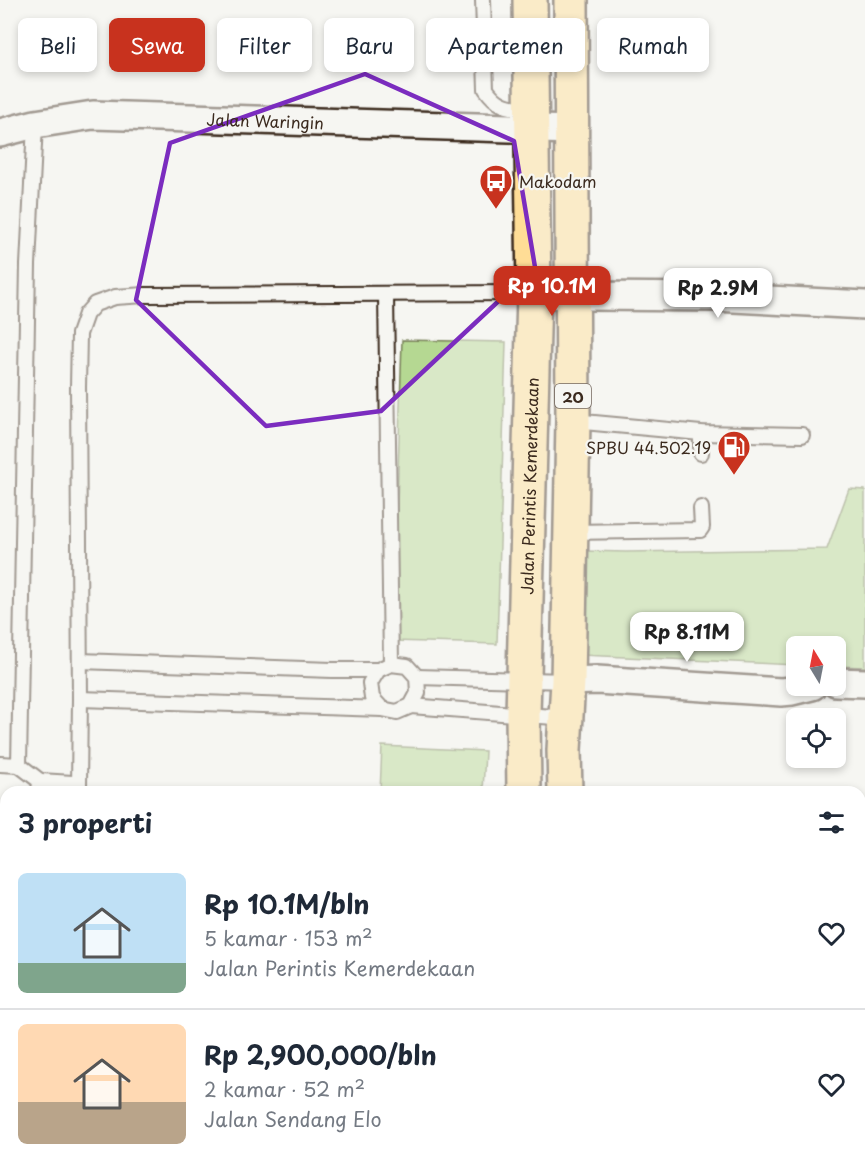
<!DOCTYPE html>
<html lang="id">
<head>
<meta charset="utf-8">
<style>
  body { margin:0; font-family:"Playpen Sans",sans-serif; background:#f6f6f7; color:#1f2937; height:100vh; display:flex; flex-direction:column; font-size:22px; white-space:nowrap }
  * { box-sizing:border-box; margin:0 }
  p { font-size:20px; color:#747a83 }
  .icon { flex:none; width:33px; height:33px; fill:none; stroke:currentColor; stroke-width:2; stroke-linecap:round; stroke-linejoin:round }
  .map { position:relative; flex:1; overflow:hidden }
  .side { position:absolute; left:0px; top:786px; width:866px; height:386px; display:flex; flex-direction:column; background:#fff; border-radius:18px 18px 0 0; box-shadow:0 3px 9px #0003 }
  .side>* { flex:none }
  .hud { position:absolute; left:18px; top:18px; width:830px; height:54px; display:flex; gap:12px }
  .needle { width:39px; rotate:350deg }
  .buttons { position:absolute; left:786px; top:636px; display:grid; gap:12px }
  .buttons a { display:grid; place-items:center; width:60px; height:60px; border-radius:9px; background:#fff; box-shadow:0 3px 9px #0003; font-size:30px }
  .price { position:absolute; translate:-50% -51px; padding:0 14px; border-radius:12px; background:#fff; color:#222; font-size:20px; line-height:39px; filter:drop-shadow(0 2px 3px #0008) }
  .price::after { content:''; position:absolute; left:50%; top:36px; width:18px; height:14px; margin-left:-9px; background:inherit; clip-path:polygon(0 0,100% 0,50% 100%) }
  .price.on { background:#c8321e; color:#fff }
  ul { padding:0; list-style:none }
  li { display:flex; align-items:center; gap:18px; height:150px; padding:0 18px }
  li+li { border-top:2px solid #e0e1e3 }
  li span { display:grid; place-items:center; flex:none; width:168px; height:120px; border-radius:9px; color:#555 }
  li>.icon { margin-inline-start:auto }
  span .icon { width:72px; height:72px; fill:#fffc; stroke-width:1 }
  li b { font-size:26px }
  h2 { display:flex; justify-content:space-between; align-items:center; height:72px; padding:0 18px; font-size:26px }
  .pill { padding:0 21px; border-radius:9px; background:#fff; box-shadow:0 3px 9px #0003; font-size:21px; line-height:54px }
  .pill.on { background:#c8321e; color:#fff }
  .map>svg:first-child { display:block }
</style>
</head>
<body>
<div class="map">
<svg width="865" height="1171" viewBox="0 0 865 1171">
  <rect width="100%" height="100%" fill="#f6f6f2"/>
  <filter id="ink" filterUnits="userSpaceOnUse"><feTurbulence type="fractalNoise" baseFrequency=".0167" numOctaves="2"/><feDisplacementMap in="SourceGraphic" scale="12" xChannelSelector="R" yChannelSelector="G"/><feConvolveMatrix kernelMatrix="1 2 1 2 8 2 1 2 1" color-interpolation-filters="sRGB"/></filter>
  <g filter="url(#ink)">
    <g fill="#b5d892" stroke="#788158" stroke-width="1.5">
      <polygon points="402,340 506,342 497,644 393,641"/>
      <polygon points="849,489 865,490 865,667 836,666 836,646 796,646 796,665 582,655 585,551 626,552 827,549"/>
      <polygon points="382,746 485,751 483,792 380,792"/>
    </g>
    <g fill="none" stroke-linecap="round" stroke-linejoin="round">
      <g stroke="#3b2a1e" stroke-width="18">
        <g id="lane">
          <path d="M483 0 486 89C499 108 510 107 531 110"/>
          <polyline points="386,294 391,664"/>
          <polyline points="573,421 701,433 802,435"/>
          <polyline points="701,453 701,433"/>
          <polyline points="571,532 700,530 702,527 701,508"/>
          <polyline points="80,661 332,670 378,670 391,664 407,666 417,677 418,693 411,706 397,712 382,709 372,698 370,683 378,670"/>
          <polyline points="417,677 568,681"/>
          <polyline points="80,699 382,709"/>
          <polyline points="411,706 567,718"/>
          <polyline points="0,764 19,765 28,265 35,124"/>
          <polyline points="19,765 40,781 39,792"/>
          <polyline points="40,781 73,783 79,787 81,792"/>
          <polyline points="79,787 80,699 78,387 79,334 86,314 95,304 115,297 145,295 534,293"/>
          <polyline points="0,995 2,1050 2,1171"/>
          <polyline points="345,1166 345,1171"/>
        </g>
      </g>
      <g stroke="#3b2a1e" stroke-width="32">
        <g id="street">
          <path id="s1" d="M0 133 35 124 93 115 572 130"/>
          <polyline points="534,293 587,296 714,297 865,305"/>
          <polyline points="568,681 597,680 781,692 792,691 812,686"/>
          <polyline points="836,682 865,683"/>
        </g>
      </g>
      <g stroke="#3b2a1e" stroke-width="38">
        <g id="highway">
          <path id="s2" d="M524 792 523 715 534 293 530 0"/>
          <polyline points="565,792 564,750 568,681 573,421 571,0"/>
          <polyline points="526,1171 526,1166"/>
          <polyline points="568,1171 568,1166"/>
        </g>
      </g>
      <use href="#lane" stroke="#f6f6f2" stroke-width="14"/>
      <use href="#street" stroke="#f6f6f2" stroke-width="27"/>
      <use href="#highway" stroke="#ffdd96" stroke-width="33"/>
    </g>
  </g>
  <path d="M0 0H865V1171H0ZM365 74 514 141 535 267 381 411 266 426 136 300 170 143Z" fill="#f6f6f2" fill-opacity=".55" fill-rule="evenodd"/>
  <path fill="none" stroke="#7b2cbf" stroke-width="4.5" stroke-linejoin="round" d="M365 74 514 141 535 267 381 411 266 426 136 300 170 143Z"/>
  <defs>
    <g id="bus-pin" transform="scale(1.725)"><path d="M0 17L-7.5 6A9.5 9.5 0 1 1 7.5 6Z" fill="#c8321e" stroke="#f6f6f2"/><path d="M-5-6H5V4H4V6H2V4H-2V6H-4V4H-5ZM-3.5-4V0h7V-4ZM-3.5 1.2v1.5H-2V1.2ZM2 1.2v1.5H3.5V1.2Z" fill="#fff"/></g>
    <g id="fuel-pin" transform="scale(1.725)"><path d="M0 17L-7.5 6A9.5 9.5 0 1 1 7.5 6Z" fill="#c8321e" stroke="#f6f6f2"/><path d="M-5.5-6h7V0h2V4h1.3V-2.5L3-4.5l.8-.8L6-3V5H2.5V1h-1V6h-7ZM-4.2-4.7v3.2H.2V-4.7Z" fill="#fff"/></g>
  </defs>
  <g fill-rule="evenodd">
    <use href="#bus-pin" x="496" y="181"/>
    <use href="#fuel-pin" x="734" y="447"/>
  </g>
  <g text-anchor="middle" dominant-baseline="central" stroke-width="4.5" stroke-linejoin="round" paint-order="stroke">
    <rect fill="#f6f6f2" stroke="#73675e" stroke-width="1.5" x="555" y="384" width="36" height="24" rx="4.5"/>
    <g font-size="15" font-weight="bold" fill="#3b2a1e">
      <text x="573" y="396">20</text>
    </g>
    <g font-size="16" fill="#3b2a1e" stroke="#f6f6f2">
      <text stroke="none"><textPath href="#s1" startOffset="267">Jalan Waringin</textPath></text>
      <text stroke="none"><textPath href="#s2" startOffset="306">Jalan Perintis Kemerdekaan</textPath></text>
    </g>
    <g font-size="16" fill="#3b2a1e" stroke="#f6f6f2" text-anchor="start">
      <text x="519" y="181">Makodam</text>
      <text x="711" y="447" text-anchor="end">SPBU 44.502.19</text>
    </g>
  </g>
</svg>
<div class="buttons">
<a><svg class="needle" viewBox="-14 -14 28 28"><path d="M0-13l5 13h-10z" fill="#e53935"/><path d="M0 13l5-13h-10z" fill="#747a83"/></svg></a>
<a><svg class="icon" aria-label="locate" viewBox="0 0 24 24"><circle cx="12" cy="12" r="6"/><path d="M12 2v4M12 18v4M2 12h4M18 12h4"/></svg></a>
</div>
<b class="price on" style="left:552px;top:317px">Rp 10.1M</b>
<b class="price" style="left:718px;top:319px">Rp 2.9M</b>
<b class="price" style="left:687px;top:663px">Rp 8.11M</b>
<div class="hud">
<a class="pill">Beli</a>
<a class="pill on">Sewa</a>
<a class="pill">Filter</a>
<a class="pill">Baru</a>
<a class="pill">Apartemen</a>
<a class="pill">Rumah</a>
</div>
<section class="side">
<h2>3 properti<svg class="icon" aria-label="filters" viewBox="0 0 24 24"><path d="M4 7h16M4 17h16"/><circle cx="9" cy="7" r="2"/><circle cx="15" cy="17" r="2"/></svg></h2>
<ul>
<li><span style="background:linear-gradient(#bfe0f5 75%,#7fa58c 0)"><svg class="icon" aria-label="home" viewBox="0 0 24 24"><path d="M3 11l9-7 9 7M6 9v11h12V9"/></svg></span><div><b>Rp 10.1M/bln</b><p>5 kamar · 153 m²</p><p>Jalan Perintis Kemerdekaan</p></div><svg class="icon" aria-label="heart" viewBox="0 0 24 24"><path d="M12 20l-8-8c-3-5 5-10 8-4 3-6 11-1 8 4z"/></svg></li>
<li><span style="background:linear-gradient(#ffd9b3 65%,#b9a48a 0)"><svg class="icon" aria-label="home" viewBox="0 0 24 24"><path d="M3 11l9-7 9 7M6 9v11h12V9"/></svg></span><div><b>Rp 2,900,000/bln</b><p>2 kamar · 52 m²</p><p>Jalan Sendang Elo</p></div><svg class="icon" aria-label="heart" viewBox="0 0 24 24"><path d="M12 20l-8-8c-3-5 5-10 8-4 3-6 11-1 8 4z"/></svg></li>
</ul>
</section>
</div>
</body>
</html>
